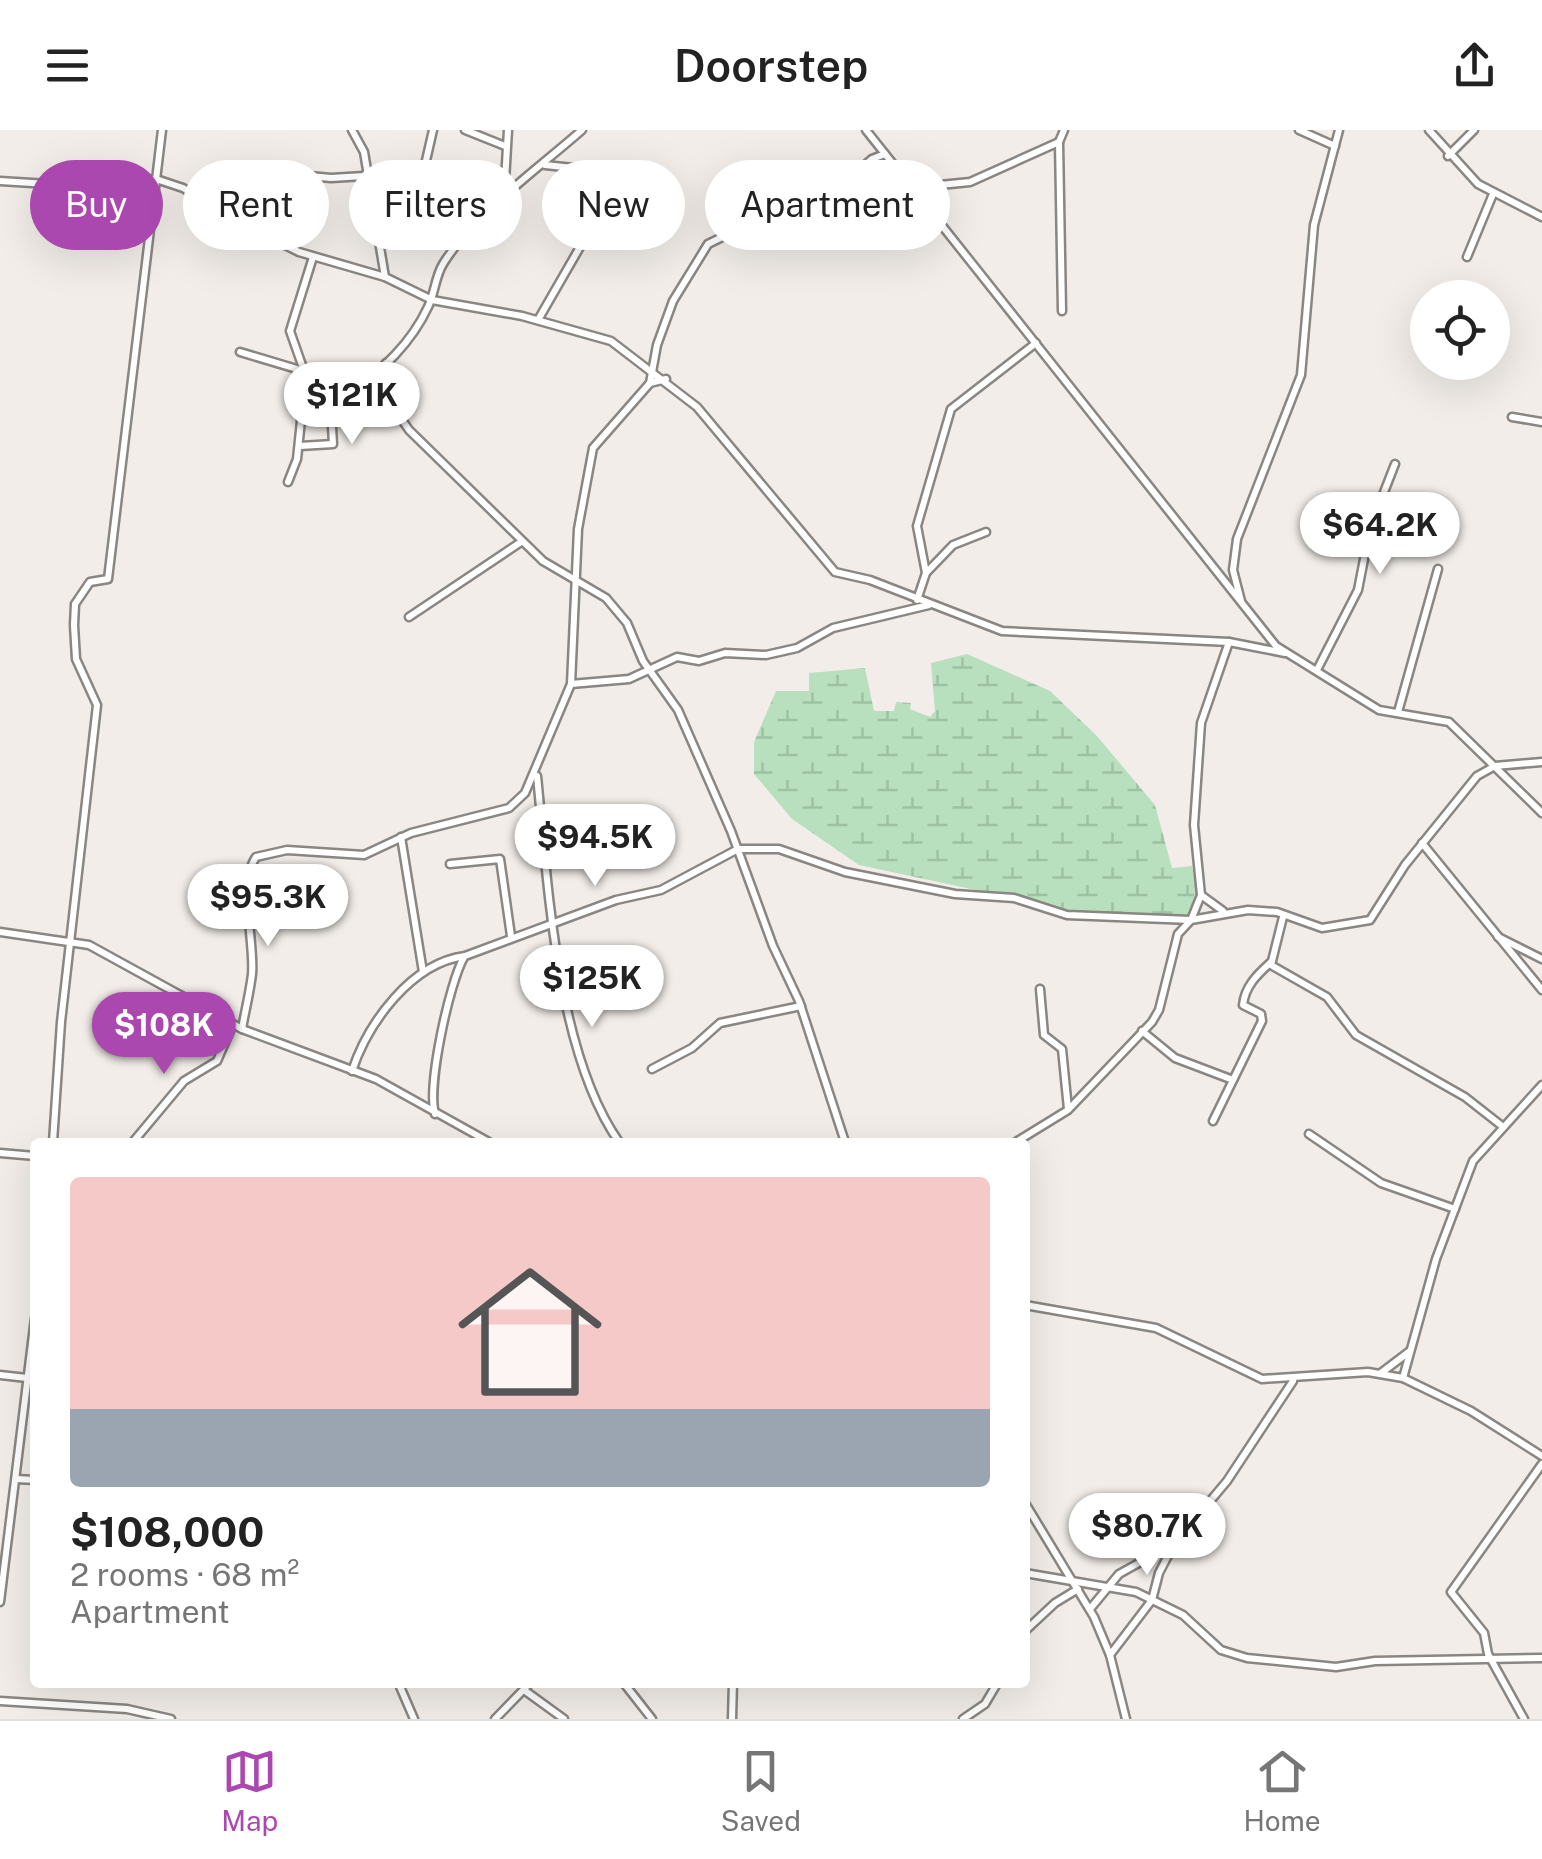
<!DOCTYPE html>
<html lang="en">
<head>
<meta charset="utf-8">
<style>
  body { margin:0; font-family:"Public Sans",sans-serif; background:#f6f6f6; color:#222; height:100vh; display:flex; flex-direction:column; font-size:38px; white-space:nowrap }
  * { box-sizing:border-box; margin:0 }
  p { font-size:32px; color:#767676 }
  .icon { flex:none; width:55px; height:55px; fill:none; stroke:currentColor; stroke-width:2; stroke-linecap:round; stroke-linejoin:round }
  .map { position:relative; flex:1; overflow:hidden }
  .side { position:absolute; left:30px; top:1008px; width:1000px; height:550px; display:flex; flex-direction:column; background:#fff; border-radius:10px; box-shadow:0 10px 40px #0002 }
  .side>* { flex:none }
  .banner { position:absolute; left:30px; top:30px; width:1000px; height:90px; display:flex; gap:20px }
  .fabs { position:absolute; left:1410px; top:150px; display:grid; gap:20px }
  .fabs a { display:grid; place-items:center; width:100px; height:100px; border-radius:50%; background:#fff; box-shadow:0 10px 40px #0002; font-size:50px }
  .price { position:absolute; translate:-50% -85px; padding:0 22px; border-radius:35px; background:#fff; color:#222; font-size:32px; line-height:65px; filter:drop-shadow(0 2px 5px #0008) }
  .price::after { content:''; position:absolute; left:50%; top:60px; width:30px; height:22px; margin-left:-15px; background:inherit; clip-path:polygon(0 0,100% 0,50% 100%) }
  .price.current { background:#ab48af; color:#fff }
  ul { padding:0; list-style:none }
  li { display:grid; align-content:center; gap:20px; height:530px; padding:0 40px }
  li span { display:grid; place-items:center; height:310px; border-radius:10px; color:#555 }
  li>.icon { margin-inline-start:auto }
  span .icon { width:180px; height:180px; fill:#fffc; stroke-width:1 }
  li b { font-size:42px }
  .tag { padding:0 35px; border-radius:45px; background:#fff; box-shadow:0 10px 40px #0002; font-size:35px; line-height:90px }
  .tag.current { background:#ab48af; color:#fff }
  header { display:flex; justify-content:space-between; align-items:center; height:130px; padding:0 40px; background:#fff; font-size:45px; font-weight:600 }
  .dock { display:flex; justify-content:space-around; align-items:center; height:140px; border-top:2px solid #e0e0e0; background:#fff; font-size:28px; color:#767676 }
  .dock a { display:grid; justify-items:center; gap:5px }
  .dock .current { color:#ab48af }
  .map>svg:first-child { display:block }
</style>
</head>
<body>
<header><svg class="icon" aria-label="menu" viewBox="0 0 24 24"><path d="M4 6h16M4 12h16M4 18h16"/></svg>Doorstep<svg class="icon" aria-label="share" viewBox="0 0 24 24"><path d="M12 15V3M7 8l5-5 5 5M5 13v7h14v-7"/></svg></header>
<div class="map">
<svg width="1542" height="1589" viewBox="0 0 1542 1589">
  <defs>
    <pattern id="wetland-marsh" width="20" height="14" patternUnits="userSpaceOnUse" patternTransform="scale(2.5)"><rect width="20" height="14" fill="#b8e0be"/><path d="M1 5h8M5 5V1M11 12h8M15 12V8" fill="none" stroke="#9ec0a3"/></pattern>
  </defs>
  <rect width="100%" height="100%" fill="#f2ede8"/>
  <polygon fill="url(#wetland-marsh)" points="967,524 1050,561 1096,605 1155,675 1172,738 1192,736 1196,757 1190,787 1116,790 859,735 792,689 754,644 754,612 776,561 809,561 809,543 865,538 874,581 894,581 896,572 911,573 910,579 930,587 935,581 931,533"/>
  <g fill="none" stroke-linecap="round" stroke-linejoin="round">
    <g stroke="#8a8681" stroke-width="11">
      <g id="street">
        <polyline points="352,0 364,22 385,147"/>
        <polyline points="465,0 505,16"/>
        <polyline points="866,0 1276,516 1379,580 1449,592 1542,683"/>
        <polyline points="1299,0 1335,16"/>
        <polyline points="1429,0 1478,54 1542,87"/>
        <polyline points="1448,26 1474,0"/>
        <polyline points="425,35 433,0"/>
        <polyline points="0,51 80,56 156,49 183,58 244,95 299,122 385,147 432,170 522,186 611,211 697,277 835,442 870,450 1002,501 1229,512 1285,523"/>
        <polyline points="910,58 970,52 1059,12"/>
        <polyline points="504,68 508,0"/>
        <polyline points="244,95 248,58 266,42 331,48 364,46"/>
        <polyline points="1467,127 1493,64"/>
        <polyline points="1062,181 1059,12 1064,0"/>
        <polyline points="538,190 618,51 611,42 545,35"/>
        <path d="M240 222 347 254C380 251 415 205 428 177 435 163 435 147 443 134 473 85 539 38 582 0"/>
        <polyline points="386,233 383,251 387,268 409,300 543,431 606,468 627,493 643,531 678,580 731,701 773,816 799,871 845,1012"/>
        <polyline points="303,238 290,201 313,127"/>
        <polyline points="650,253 657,215 673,171 708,114 818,60 841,56 872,29 885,24"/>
        <polyline points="1512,287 1542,292"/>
        <polyline points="300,316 333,314 331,280 347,254"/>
        <polyline points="288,352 297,329 302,281 320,244"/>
        <polyline points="927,442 953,415 986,402"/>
        <polyline points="917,470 926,443 917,396 951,279 1036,213"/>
        <polyline points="1241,471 1233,440 1237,409 1301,245 1314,95 1339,0"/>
        <polyline points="409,487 521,412"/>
        <polyline points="1318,538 1358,460 1370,398 1395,334"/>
        <polyline points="571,554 629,549 677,527 699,531 725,523 766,525 797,518 833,498 929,475"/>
        <polyline points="1398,582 1438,439"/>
        <path d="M537 646C548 754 556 922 619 1012"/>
        <polyline points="401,707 423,842"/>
        <polyline points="1422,713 1542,860"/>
        <polyline points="450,734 500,729 511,806"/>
        <polyline points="1223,781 1201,765 1194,695 1201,593 1229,512"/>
        <polyline points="1283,787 1271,835 1327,867 1356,905 1465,967 1502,996"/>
        <polyline points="0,802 89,815 242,899 376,949 489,1012"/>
        <polyline points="1498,807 1542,829"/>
        <polyline points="1040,859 1044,905 1062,919 1068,979"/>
        <path d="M242 899C245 881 250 862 252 844 255 814 238 753 256 727L287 720 364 725 411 703 509 678 525 663 571 554 578 399 593 318 650 253 666 249"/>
        <polyline points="1142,901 1175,928 1233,950"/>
        <polyline points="652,939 692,918 720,893 801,876"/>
        <path d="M352 941C368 893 411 833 465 826L616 770 661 760 738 719H779L845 742 955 764 1014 768 1067 785 1191 790 1201 765"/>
        <path d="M435 984C427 956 449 854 464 827"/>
        <path d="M1213 991 1262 891 1261 884 1243 875C1245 856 1257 845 1270 833"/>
        <polyline points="1309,1004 1381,1053 1455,1079"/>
        <polyline points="53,1012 61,892 97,575 76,529 74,495 75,474 90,452 108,449 162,0"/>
        <polyline points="133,1012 184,951 217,931 233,894"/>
        <polyline points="1016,1012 1068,980 1152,892 1159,880 1178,804 1191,790 1248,780 1277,782 1322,798 1370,790 1405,735 1477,646 1495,636 1542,632"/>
        <polyline points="0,1023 35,1026"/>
        <polyline points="1025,1175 1156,1198 1262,1249 1368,1242 1403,1248 1471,1281 1542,1326"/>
        <polyline points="1381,1243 1410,1221"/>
        <polyline points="0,1245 27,1248"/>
        <polyline points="1403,1248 1436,1129 1473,1031 1542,955"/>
        <polyline points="16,1349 35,1350"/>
        <polyline points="1025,1373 1094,1487 1110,1525 1126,1589"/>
        <polyline points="1025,1443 1136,1462 1183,1485 1221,1520 1247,1528 1336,1537 1375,1531 1542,1528"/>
        <polyline points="0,1472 35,1188"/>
        <polyline points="1090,1479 1119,1444 1173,1414"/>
        <polyline points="1025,1501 1055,1473 1078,1459"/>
        <polyline points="1110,1525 1152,1470 1159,1443 1174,1414 1227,1351 1293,1251"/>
        <polyline points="398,1552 414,1589"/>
        <polyline points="623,1552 652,1589"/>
        <polyline points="524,1560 564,1589"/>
        <polyline points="0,1571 127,1579 171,1589"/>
        <polyline points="495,1589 531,1552"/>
        <polyline points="732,1589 733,1552"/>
        <polyline points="963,1589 985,1574 998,1552"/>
        <polyline points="1524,1589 1488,1524 1484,1503 1451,1462 1542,1334"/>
      </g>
    </g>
    <use href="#street" stroke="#fff" stroke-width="6"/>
  </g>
</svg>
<div class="fabs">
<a><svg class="icon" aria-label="locate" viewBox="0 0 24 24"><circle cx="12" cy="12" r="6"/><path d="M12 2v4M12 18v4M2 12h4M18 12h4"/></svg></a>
</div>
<b class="price" style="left:352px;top:317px">$121K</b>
<b class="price" style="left:1380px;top:447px">$64.2K</b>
<b class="price" style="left:595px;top:759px">$94.5K</b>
<b class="price" style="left:268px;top:819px">$95.3K</b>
<b class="price" style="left:592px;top:900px">$125K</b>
<b class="price current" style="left:164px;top:947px">$108K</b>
<b class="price" style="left:1147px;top:1448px">$80.7K</b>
<div class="banner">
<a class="tag current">Buy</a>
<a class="tag">Rent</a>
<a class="tag">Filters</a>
<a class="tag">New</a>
<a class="tag">Apartment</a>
</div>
<section class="side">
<ul>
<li><span style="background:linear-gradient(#f6c9c9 75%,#9aa5b1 0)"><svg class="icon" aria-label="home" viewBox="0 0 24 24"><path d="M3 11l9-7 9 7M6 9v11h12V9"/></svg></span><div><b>$108,000</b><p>2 rooms · 68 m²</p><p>Apartment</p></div></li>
</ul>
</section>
</div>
<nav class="dock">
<a class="current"><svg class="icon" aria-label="map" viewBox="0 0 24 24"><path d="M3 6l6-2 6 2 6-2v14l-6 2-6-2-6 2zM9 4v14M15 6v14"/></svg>Map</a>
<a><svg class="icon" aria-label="saved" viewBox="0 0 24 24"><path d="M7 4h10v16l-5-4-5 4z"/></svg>Saved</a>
<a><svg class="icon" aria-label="home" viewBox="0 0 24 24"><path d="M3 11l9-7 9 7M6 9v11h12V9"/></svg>Home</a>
</nav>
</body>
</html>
